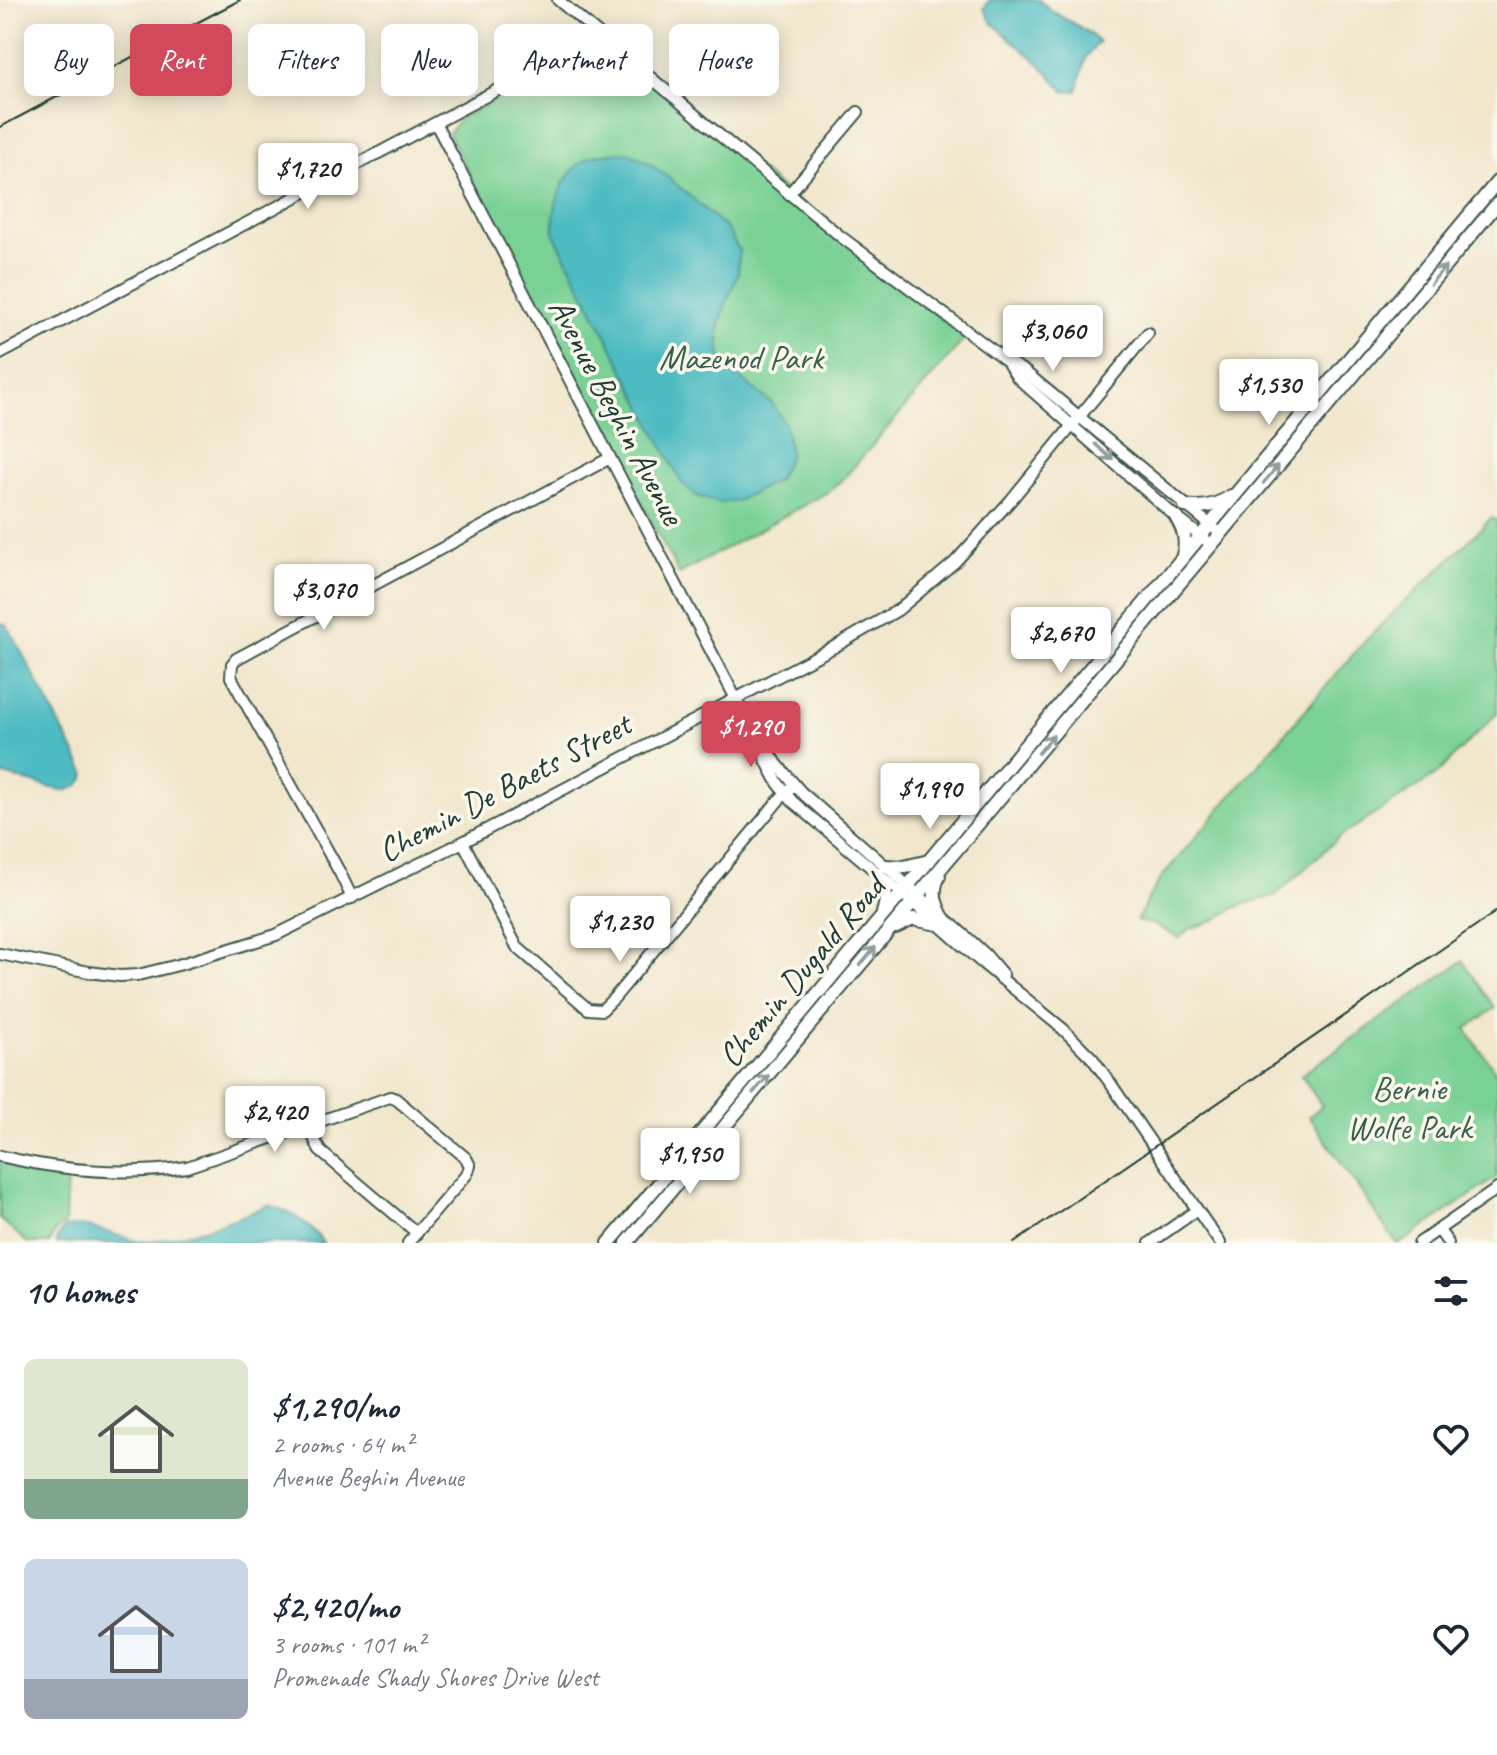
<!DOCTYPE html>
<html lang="en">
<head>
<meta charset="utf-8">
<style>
  body { margin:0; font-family:Caveat,sans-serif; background:#f2f2f3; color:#1f2937; height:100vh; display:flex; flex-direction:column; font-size:30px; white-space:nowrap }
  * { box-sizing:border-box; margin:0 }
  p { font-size:26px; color:#747a83 }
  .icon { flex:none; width:44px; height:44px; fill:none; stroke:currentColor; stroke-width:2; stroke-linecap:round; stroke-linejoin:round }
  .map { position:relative; height:1243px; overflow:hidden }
  .panel { display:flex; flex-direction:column; background:#fff; flex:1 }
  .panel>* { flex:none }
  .top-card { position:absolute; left:24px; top:24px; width:800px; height:72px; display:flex; gap:16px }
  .price { position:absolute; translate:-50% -68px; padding:0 18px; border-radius:8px; background:#fff; color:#222; font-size:26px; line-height:52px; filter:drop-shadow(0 2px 4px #0008) }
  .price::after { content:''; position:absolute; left:50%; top:48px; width:24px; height:18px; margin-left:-12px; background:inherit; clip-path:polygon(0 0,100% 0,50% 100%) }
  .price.active { background:#d1495b; color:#fff }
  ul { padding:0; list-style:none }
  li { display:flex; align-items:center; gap:24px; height:200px; padding:0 24px }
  li span { display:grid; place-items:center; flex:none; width:224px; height:160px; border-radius:12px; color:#555 }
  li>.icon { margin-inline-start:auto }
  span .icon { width:96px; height:96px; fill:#fffc; stroke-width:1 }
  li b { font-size:34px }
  h2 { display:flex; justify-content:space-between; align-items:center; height:96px; padding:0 24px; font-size:34px }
  .tag { padding:0 28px; border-radius:12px; background:#fff; box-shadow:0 4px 20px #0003; font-size:28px; line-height:72px }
  .tag.active { background:#d1495b; color:#fff }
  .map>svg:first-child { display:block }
</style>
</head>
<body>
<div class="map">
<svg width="1497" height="1243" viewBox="0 0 1497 1243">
  <rect width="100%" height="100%" fill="#fbf7ec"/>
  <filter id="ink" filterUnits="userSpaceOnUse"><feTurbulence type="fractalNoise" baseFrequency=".0125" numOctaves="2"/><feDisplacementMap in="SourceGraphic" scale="16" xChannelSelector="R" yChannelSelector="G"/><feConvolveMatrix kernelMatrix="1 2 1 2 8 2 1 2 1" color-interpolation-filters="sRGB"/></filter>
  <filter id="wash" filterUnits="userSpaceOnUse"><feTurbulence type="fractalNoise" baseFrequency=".006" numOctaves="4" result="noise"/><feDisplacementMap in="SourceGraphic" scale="32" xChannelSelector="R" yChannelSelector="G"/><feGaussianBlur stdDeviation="1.8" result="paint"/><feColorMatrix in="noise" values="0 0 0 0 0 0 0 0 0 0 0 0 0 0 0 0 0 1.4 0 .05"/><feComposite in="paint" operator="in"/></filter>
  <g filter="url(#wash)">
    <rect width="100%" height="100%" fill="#f1e7cd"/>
    <g fill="#7ad196" stroke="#4c8765" stroke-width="2">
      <polygon points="597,48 606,48 615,52 965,338 845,477 828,492 679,574 450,137 449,132 461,118"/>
      <path d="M1491 518 1497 520V713L1437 774 1338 838 1276 895 1241 905 1211 922 1189 929 1179 938 1152 924 1137 921 1147 900 1164 874 1357 650C1399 604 1448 564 1491 518Z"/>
      <polygon points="1463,961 1495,1008 1466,1029 1497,1074 1497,1177 1401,1243 1396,1243 1309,1116 1322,1106 1301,1075"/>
      <path d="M0 1161 67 1173 65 1225C55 1229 52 1233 50 1243H28L0 1219Z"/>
    </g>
    <g fill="#4dbbc2" stroke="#367c7b" stroke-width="2">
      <path d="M989 0H1039C1057 19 1081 23 1099 42L1086 57 1077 91 1065 92 1041 65 992 23 984 9Z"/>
      <path d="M626 152 646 161 669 178 726 228 739 250 738 275 725 306 718 333 721 355 731 371 773 404 785 424 790 454 778 480 737 501 718 503 695 495 681 482 554 234C552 208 560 177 583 161 595 153 612 153 626 152Z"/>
      <path d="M0 623 6 625 11 632 86 774C83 785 73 789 63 791L0 774Z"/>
      <path d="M268 1205C289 1210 312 1225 323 1243H56C60 1208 118 1238 137 1241 169 1243 238 1219 268 1205Z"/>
    </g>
  </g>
  <g filter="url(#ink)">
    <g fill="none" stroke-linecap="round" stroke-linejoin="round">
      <g stroke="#3e564b" stroke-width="14">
        <g id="minor">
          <polyline points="558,0 840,236 1007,361 1024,371 1221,534"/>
          <polyline points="436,124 735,697 770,768 778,783 792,801 938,924 981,962 1063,1029 1092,1058 1111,1084 1220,1243"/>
          <polyline points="789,194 858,112"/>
          <polyline points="0,354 599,36"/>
          <polyline points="1008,363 1017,377 1029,388 1176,517 1212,545"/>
          <polyline points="763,742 777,764 801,792 972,942 986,955 1003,975"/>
          <polyline points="463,842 517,947 588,1009 602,1010 615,997 778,801 794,785"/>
          <polyline points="352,898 340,873 231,677 232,664 236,659 610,458"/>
          <polyline points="0,954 89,972 120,976 138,975 178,965 276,935 463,842 836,646 898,610 955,562 1011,500 1148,333"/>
          <polyline points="308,1125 320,1151 417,1233"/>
          <path d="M0 1156C62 1171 124 1176 187 1167L390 1097 396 1099 466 1158 470 1166 467 1174 408 1243"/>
          <polyline points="1439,1230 1448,1243"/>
          <polyline points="1150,1243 1197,1210"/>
          <polyline points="1419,1243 1497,1189"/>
        </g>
      </g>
      <g stroke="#3e564b" stroke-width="16">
        <g id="major">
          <path d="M1185 506C1202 509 1217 506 1231 496"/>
          <path d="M1176 517C1184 530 1187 540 1183 555"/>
          <polyline points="885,866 904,867 929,861"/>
          <path d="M939 876C931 892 935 903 943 918"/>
          <path d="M881 878C887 890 887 900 883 913"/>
          <polyline points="896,927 913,919 938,924"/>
          <polyline points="609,1243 1497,182"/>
          <polyline points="627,1243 1497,204"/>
        </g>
      </g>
      <use href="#minor" stroke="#fff" stroke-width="10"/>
      <use href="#major" stroke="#fff" stroke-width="12"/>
      <g stroke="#1f3d34" stroke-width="2">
        <polyline points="0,127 240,0"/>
        <polyline points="1014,1243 1497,911"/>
      </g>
    </g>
    <defs><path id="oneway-shaft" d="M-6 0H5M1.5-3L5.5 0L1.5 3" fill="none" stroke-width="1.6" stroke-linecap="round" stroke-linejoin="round" transform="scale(2)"/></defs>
    <g stroke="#8f9e9a">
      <use href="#oneway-shaft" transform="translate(1438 275) rotate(-50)"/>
      <use href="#oneway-shaft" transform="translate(1104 452) rotate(42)"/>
      <use href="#oneway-shaft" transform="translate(1271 474) rotate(-50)"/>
      <use href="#oneway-shaft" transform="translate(1046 744) rotate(-50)"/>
      <use href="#oneway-shaft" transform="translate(868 956) rotate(-50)"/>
      <use href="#oneway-shaft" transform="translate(761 1084) rotate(-49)"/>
    </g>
  </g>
  <g text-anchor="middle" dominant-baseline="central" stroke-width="7" stroke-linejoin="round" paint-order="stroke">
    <g font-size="34" fill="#36624c" stroke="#fbf7ec">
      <text x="741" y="357">Mazenod Park</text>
      <text x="1409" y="1088">Bernie<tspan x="1409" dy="39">Wolfe Park</tspan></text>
    </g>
    <g font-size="34" fill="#1f3d34" stroke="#fbf7ec">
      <text transform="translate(617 411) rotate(62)">Avenue Beghin Avenue</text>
      <text transform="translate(504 787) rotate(-28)">Chemin De Baets Street</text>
      <text transform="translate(801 971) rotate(-50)">Chemin Dugald Road</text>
    </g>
  </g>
</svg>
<b class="price" style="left:308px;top:211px">$1,720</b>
<b class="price" style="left:1053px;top:373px">$3,060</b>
<b class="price" style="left:1269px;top:427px">$1,530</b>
<b class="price" style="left:324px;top:632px">$3,070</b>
<b class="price" style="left:1061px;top:675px">$2,670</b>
<b class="price active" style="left:751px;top:769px">$1,290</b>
<b class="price" style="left:930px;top:831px">$1,990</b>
<b class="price" style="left:620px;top:964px">$1,230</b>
<b class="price" style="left:275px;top:1154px">$2,420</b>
<b class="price" style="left:690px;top:1196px">$1,950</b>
<div class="top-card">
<a class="tag">Buy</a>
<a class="tag active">Rent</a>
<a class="tag">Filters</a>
<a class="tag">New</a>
<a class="tag">Apartment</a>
<a class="tag">House</a>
</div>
</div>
<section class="panel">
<h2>10 homes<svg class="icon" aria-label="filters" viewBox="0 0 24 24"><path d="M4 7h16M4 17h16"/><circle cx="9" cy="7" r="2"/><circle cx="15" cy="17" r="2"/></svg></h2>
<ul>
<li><span style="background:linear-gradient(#dfe7d0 75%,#7fa58c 0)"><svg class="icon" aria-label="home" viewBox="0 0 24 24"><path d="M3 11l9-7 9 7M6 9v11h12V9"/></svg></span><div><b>$1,290/mo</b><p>2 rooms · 64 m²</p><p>Avenue Beghin Avenue</p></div><svg class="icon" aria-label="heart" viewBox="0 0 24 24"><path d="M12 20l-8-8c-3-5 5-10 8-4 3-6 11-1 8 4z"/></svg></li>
<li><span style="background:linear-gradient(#c9d6e8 75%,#9aa5b1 0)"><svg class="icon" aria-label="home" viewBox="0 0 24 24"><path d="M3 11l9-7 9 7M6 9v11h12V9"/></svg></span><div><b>$2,420/mo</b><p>3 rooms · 101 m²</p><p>Promenade Shady Shores Drive West</p></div><svg class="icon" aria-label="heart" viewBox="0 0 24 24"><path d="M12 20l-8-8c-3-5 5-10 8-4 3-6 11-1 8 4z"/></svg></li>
</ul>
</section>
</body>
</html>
